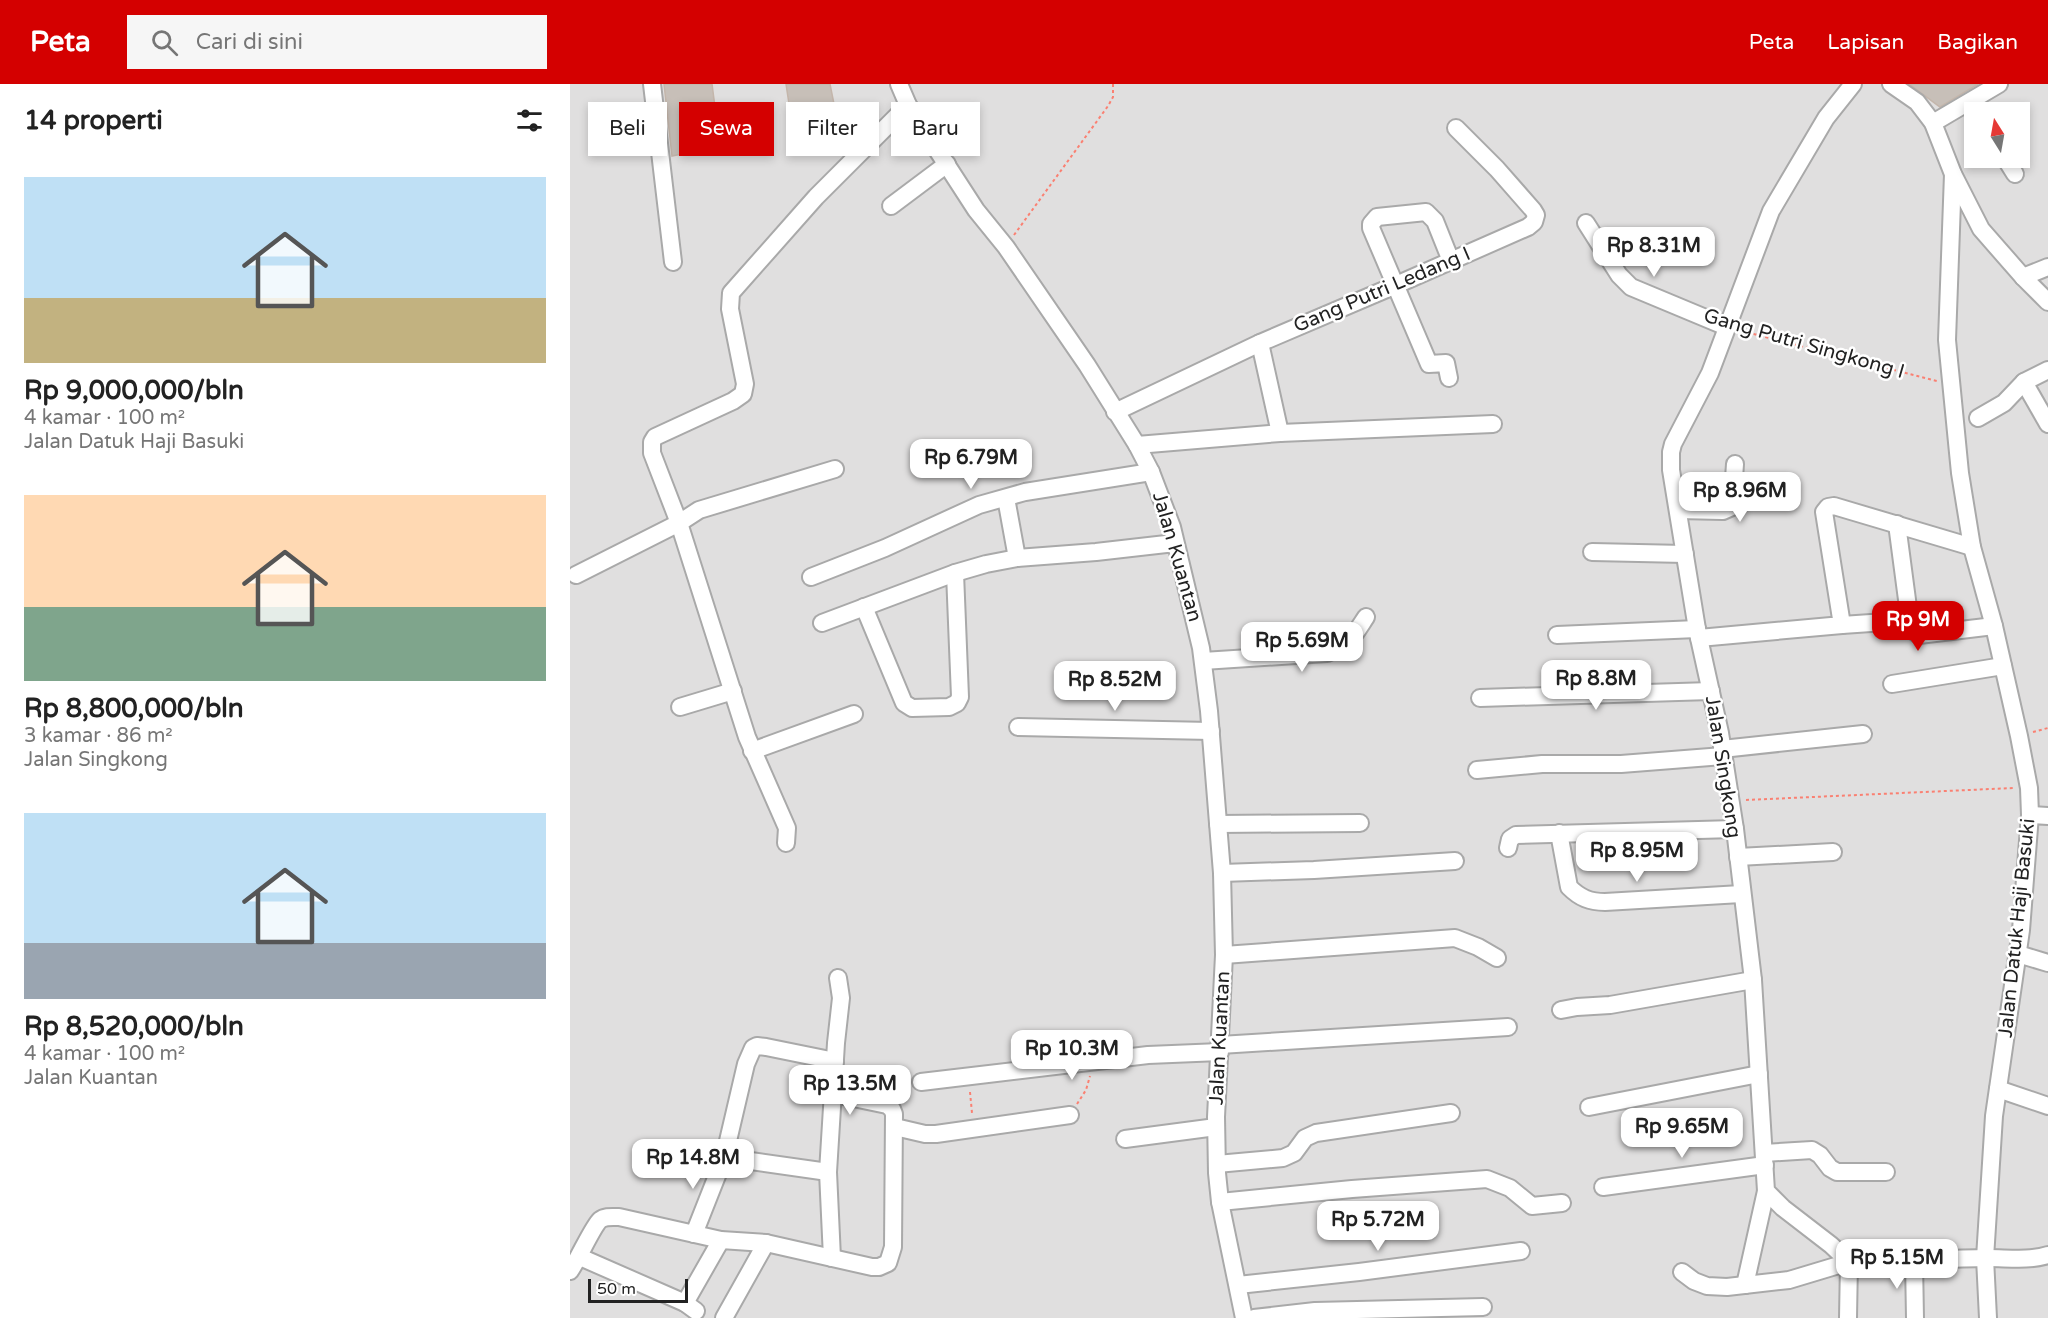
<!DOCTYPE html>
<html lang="id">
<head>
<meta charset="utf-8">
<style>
  body { margin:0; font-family:"Varela Round",sans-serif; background:#f6f6f6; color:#222; height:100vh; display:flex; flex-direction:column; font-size:22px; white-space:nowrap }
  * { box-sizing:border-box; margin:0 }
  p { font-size:20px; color:#767676 }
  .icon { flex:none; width:33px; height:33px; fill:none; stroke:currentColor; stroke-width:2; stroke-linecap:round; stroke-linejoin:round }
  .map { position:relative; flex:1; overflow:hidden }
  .drawer { display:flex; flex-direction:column; background:#fff; width:570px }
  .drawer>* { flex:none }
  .top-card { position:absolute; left:18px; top:18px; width:570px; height:54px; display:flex; gap:12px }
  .needle { width:39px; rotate:349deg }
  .buttons { position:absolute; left:1394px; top:18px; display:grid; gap:12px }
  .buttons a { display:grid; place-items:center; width:66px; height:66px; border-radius:0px; background:#fff; box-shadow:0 3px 9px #0003; font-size:30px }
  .scale { position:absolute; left:18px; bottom:15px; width:100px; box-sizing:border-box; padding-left:6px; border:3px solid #222; border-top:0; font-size:16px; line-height:21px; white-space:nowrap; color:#222; -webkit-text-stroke:4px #fff; paint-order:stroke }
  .price { position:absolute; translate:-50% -51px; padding:0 14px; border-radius:12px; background:#fff; color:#222; font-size:20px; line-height:39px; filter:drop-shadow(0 2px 3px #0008) }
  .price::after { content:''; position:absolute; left:50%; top:36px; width:18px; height:14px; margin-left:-9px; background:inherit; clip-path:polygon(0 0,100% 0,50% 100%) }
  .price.selected { background:#d40000; color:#fff }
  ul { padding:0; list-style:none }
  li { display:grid; align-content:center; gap:12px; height:318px; padding:0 24px }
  li span { display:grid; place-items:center; height:186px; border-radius:0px; color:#555 }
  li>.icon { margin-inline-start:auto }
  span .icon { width:108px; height:108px; fill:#fffc; stroke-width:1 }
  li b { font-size:26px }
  h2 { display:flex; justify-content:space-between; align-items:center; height:72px; padding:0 24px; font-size:26px }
  .pill { padding:0 21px; border-radius:0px; background:#fff; box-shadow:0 3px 9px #0003; font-size:21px; line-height:54px }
  .pill.selected { background:#d40000; color:#fff }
  header { display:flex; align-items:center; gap:36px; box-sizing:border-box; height:84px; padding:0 30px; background:#d40000; color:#fff }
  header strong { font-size:28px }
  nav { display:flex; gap:33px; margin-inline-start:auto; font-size:21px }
  .search { width:420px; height:54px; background:#f6f6f6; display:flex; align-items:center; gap:15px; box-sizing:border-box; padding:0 21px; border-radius:0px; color:#767676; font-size:22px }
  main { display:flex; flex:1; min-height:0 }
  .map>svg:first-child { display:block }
</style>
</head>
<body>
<header>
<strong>Peta</strong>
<div class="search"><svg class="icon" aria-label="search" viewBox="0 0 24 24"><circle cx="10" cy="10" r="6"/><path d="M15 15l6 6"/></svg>Cari di sini</div>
<nav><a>Peta</a><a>Lapisan</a><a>Bagikan</a></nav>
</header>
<main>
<section class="drawer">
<h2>14 properti<svg class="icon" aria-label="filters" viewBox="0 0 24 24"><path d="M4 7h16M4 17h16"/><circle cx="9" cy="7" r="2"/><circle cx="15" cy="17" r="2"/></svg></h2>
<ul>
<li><span style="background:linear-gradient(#bfe0f5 65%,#c2b280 0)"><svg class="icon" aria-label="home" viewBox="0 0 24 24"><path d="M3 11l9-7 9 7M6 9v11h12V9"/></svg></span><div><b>Rp 9,000,000/bln</b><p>4 kamar · 100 m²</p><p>Jalan Datuk Haji Basuki</p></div></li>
<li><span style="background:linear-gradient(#ffd9b3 60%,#7fa58c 0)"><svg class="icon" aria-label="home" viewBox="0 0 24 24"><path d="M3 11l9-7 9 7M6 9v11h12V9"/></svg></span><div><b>Rp 8,800,000/bln</b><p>3 kamar · 86 m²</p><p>Jalan Singkong</p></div></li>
<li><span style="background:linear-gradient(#bfe0f5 70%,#9aa5b1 0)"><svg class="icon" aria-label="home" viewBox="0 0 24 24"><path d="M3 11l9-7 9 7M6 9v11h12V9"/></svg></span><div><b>Rp 8,520,000/bln</b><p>4 kamar · 100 m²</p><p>Jalan Kuantan</p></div></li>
</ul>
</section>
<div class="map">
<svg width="1478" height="1234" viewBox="0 0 1478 1234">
  <rect width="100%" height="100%" fill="#f2efe9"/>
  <path fill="#e0dfdf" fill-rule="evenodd" d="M0 0H1478V1234H0ZM1404 28H1449V74H1404Z"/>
  <g fill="#c7bfb8" stroke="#c4b6ab" stroke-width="1.5">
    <polygon points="94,0 142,0 150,62 102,72"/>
    <polygon points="216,0 260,0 267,35 223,46"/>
    <polygon points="1339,0 1408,0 1370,23"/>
  </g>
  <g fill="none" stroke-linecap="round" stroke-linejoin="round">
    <g stroke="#a9a9a9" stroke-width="20">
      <g id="minor">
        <polyline points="82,0 103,178"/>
        <polyline points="329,0 338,21 406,126 436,163 517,281 567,361 581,388 602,443 631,564 639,627 652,789 654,871 646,1033 647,1089 650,1118 674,1234"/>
        <path d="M1283 0 1256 34 1201 127 1140 289 1103 360 1101 368V386L1127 545 1150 649 1165 745 1183 896 1196 1107 1213 1124 1261 1161 1279 1178C1325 1180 1371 1174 1418 1174 1439 1174 1458 1177 1478 1171"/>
        <polyline points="1321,0 1347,18 1363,39 1383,90 1411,145 1453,193 1478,218"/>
        <polyline points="1363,39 1429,0"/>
        <polyline points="1435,74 1445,90"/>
        <polyline points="1383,90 1377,256 1390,389 1402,463 1424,542 1449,652 1459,704 1460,731 1451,846 1424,1032 1415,1174 1418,1234"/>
        <polyline points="321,122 377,80"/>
        <polyline points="1016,139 1049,191 1061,203 1157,243"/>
        <polyline points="1453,193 1478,183"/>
        <polyline points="690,259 710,349"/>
        <polyline points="879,294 876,279 859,280 801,144 801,140 807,133 856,128 865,137 881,177"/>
        <polyline points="1454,298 1478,340"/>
        <polyline points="545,328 690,259 826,201 958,143 964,138 966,131 963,126 927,85 886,44"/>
        <polyline points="1408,334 1434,319 1454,298 1478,286"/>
        <polyline points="567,361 710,349 923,340"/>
        <polyline points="436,414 447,474"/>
        <polyline points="1108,426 1153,427 1162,423 1165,380"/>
        <polyline points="1327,440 1341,546"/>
        <polyline points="1022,468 1115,470"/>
        <polyline points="6,491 109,439 129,426 265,385"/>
        <polyline points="241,493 315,464 409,421 455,408 581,388"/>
        <polyline points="294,523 334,619 342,624 379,623 387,619 390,613 385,489"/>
        <polyline points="252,539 385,489 416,480 447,474 526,468 605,459"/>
        <polyline points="1272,541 1330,537 1349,551 1424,542"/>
        <polyline points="987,551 1127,545"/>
        <polyline points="1129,554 1272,541 1254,428 1258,423 1264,422 1402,463"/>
        <path d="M633 577 757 569C780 561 783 553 796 533"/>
        <polyline points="1322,600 1433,582"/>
        <polyline points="910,614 1141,607"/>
        <polyline points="110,623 163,607"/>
        <polyline points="448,643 641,647"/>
        <polyline points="1152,665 1293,650"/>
        <polyline points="182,667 284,630"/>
        <polyline points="907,686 972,680 1051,680 1153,672"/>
        <polyline points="1460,731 1478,732"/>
        <polyline points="648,740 790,739"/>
        <path d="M989 749 999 803C1010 814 1020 818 1035 818L1171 810"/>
        <polyline points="216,759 217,744 177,653 109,439 82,369 82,358 85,353 163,317 173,310 175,300 160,225 161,209 246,113 338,21"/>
        <polyline points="938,764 940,755 946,751 1165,745"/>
        <polyline points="1168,773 1263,768"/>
        <polyline points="652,789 744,786 885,777"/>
        <polyline points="1448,870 1478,879"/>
        <polyline points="654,871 885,854 908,863 927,874"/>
        <polyline points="991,926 1007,923 1040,921 1183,896"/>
        <polyline points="650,961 938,943"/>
        <polyline points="351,998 578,971 650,968"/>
        <polyline points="1428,1005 1478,1022"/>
        <polyline points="1019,1023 1189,990"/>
        <polyline points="325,1043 355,1050 366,1050 500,1031"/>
        <polyline points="555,1055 646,1043"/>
        <polyline points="97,1065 258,1088"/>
        <polyline points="1194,1069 1242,1066 1250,1071 1260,1084 1267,1088 1316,1088"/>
        <polyline points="647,1080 713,1074 724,1069 735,1054 746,1049 881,1029"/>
        <polyline points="1033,1103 1195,1081"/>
        <polyline points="650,1118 782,1105 917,1095 940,1104 962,1122 992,1119"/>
        <polyline points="124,1150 154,1074 176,980 183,964 187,962 196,963 265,977"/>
        <polyline points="10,1173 115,1219 126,1227"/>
        <polyline points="262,1174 258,1088 266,959 271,914 268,894"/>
        <polyline points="1344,1177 1345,1234"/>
        <path d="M0 1187C8 1176 23 1142 30 1136 35 1132 42 1133 49 1133L151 1156 196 1159 302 1183H309L318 1179 323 1163 324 1030 322 1025 317 1021 264 1010"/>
        <polyline points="1112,1188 1124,1197 1137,1202 1157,1203 1219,1196 1279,1178 1278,1234"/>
        <polyline points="668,1201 789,1188 951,1167"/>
        <polyline points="1175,1201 1196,1107"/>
        <polyline points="115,1219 151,1156"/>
        <polyline points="154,1234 196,1159"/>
        <polyline points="684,1234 745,1227 913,1223"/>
      </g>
    </g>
    <g stroke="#fa8072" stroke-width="2" stroke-dasharray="3 3" stroke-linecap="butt">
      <polyline points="444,151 538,22 543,13 543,0"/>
      <polyline points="1172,247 1367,297"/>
      <polyline points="1463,648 1478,644"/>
      <polyline points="1176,716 1443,704"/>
      <polyline points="400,1008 402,1029"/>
      <polyline points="507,1020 516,1006 520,992"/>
    </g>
    <use href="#minor" stroke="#fff" stroke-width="16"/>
  </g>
  <g text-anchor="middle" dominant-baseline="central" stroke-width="5" stroke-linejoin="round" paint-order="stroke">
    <g font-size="20" fill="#222" stroke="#fff">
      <text transform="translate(812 206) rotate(-23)">Gang Putri Ledang I</text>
      <text transform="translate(1234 260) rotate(16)">Gang Putri Singkong I</text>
      <text transform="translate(607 473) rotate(74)">Jalan Kuantan</text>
      <text transform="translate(1153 683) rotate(81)">Jalan Singkong</text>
      <text transform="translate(1447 844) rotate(-84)">Jalan Datuk Haji Basuki</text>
      <text transform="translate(650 954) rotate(-87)">Jalan Kuantan</text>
    </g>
  </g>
</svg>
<div class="buttons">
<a><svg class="needle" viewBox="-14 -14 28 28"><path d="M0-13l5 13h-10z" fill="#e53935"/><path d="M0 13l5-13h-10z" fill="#767676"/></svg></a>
</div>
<div class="scale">50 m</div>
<b class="price" style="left:1084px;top:194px">Rp 8.31M</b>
<b class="price" style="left:401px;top:406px">Rp 6.79M</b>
<b class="price" style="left:1170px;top:439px">Rp 8.96M</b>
<b class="price selected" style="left:1348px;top:568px">Rp 9M</b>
<b class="price" style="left:732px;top:589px">Rp 5.69M</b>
<b class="price" style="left:1026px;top:627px">Rp 8.8M</b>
<b class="price" style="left:545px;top:628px">Rp 8.52M</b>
<b class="price" style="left:1067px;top:799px">Rp 8.95M</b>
<b class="price" style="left:502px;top:997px">Rp 10.3M</b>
<b class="price" style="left:280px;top:1032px">Rp 13.5M</b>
<b class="price" style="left:1112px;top:1075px">Rp 9.65M</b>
<b class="price" style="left:123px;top:1106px">Rp 14.8M</b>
<b class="price" style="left:808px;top:1168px">Rp 5.72M</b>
<b class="price" style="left:1327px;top:1206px">Rp 5.15M</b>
<div class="top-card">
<a class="pill">Beli</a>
<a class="pill selected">Sewa</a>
<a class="pill">Filter</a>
<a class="pill">Baru</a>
</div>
</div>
</main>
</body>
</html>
